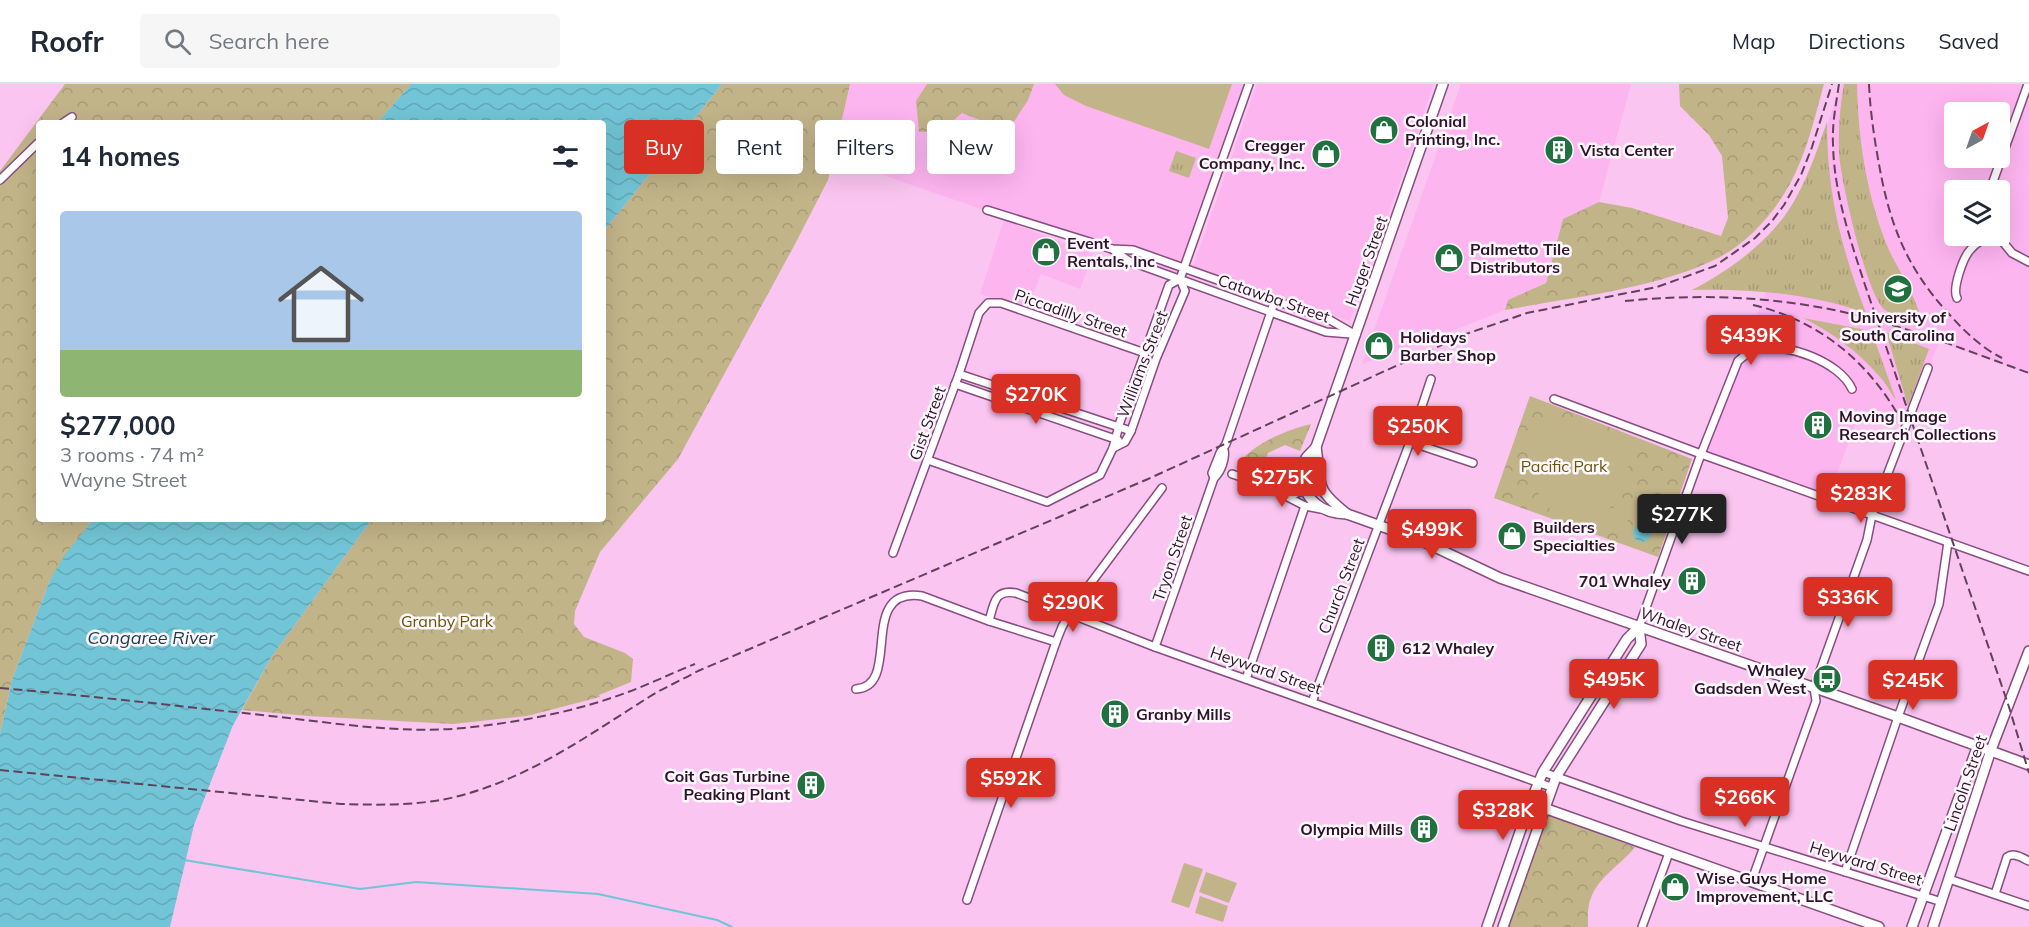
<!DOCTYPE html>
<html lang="en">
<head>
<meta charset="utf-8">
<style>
  body { margin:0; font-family:Mulish,sans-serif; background:#f6f6f7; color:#1f2937; height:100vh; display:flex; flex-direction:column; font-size:22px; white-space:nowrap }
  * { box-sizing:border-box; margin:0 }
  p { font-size:20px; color:#747a83 }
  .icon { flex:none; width:33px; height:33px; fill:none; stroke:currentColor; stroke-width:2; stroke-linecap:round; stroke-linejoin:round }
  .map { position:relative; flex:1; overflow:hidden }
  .drawer { position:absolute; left:36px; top:36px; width:570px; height:402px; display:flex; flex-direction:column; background:#fff; border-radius:6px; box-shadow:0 6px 24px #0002 }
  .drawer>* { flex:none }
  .top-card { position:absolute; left:624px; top:36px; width:570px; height:54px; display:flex; gap:12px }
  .needle { width:39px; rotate:40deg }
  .controls { position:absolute; left:1944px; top:18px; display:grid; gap:12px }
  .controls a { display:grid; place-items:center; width:66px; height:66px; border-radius:6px; background:#fff; box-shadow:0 6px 24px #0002; font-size:30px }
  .price { position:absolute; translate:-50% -51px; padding:0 14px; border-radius:6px; background:#d93025; color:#fff; font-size:20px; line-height:39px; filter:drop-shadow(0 2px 3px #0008) }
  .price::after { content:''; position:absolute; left:50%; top:36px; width:18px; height:14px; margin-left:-9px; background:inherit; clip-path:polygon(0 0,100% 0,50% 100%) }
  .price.active { background:#222; color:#fff }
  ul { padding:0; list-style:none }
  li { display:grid; align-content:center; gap:12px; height:318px; padding:0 24px }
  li+li { border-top:2px solid #e0e1e3 }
  li span { display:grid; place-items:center; height:186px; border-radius:6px; color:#555 }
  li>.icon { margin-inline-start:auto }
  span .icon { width:108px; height:108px; fill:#fffc; stroke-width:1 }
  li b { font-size:26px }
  h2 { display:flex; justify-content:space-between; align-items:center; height:72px; padding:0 24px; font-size:26px }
  .tag { padding:0 21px; border-radius:6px; background:#fff; box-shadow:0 6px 24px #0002; font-size:21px; line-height:54px }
  .tag.active { background:#d93025; color:#fff }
  header { display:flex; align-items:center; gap:36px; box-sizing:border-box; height:84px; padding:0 30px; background:#fff; border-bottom:2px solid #e0e1e3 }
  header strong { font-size:28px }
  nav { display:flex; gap:33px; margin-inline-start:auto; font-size:21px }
  .search { width:420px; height:54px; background:#f6f6f7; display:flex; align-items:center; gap:15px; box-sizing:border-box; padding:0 21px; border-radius:6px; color:#747a83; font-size:22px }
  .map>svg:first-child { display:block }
</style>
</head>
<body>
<header>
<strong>Roofr</strong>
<div class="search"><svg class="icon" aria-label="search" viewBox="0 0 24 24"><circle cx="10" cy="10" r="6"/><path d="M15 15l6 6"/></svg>Search here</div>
<nav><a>Map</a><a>Directions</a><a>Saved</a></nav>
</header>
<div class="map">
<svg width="2029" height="843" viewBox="0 0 2029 843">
  <defs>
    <pattern id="grass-tufts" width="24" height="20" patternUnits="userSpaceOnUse" patternTransform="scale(1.5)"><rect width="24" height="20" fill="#c2b489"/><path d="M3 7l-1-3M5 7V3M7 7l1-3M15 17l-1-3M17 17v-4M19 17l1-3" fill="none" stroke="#a79a76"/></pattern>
    <pattern id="forest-crowns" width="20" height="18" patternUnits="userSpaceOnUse" patternTransform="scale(1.5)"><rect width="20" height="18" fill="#c2b489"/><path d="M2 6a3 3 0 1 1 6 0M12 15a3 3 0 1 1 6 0" fill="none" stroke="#a79a76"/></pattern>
    <pattern id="water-waves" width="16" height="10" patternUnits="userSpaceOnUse" patternTransform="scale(1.5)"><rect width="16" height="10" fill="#72c5d6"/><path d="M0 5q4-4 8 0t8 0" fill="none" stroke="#63a8b8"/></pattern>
  </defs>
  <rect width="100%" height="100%" fill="#fac5f0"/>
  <g fill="#fdb5f0" fill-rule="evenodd">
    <polygon points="807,0 1249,0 1181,195 866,85 866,72 792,23"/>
    <polygon points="1257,0 1433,0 1418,48 1350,237 1273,213 1193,183"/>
    <polygon points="1461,0 1631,0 1599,118 1563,135 1546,199 1508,216 1505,226 1427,257 1362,280"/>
    <path d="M1842 0H2029V290L1939 258 1906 343 1860 326 1827 418 1705 372ZM1954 28H2000V74H1954ZM1954 106H2000V152H1954Z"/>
    <polygon points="1004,136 1093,170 1080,205 1041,190 1028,224 980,210"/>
  </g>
  <g fill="url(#grass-tufts)">
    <path d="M1844 0H1857C1858 56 1867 114 1889 166 1899 187 1912 206 1919 228L1912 233C1903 232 1892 231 1885 226 1867 214 1840 93 1839 69 1838 46 1840 22 1844 0Z"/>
    <path d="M1827 38C1827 110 1841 163 1866 229 1812 210 1750 204 1692 206 1728 187 1765 161 1788 127 1806 100 1816 69 1827 38Z"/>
    <polygon points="1176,67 1196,74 1189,94 1169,87"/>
    <path d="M1803 234 1861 245 1873 251 1896 316C1890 308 1886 299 1879 292 1859 268 1830 247 1803 234Z"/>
    <polygon points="1886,248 1929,265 1908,322"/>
  </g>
  <g fill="url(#forest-crowns)">
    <polygon points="65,0 411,0 377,39 39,39 39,435 94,435 50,496 12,596 0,650 0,87"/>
    <polygon points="722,0 850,0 828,96 794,162 678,375 600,468 575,527 574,540 584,553 625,569 633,575 631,598 599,611 600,613 527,632 453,640 308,632 242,626 272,572 372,435 603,435 603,148"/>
    <polygon points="927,0 1034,0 1028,16 1008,47 962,29 941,47 919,48 916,17"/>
    <path d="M1679 0H1824C1816 28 1810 56 1798 83 1783 119 1753 156 1718 174 1657 205 1572 213 1505 226L1508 216 1546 199 1563 135 1599 118 1632 124 1721 152 1728 134 1722 72 1709 51 1680 22Z"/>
    <polygon points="1530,312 1692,375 1658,473 1494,414"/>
    <path d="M1311 340 1300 367 1285 361 1268 369 1259 393 1236 384C1249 361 1286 346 1311 340Z"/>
    <path d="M1549 731 1635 763C1622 780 1598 793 1591 814 1587 823 1588 833 1588 843H1507L1546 732Z"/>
  </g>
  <g fill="#c2b489">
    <polygon points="1055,0 1232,0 1209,65 1086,22 1064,11"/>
    <path d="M1546 329 1632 356 1636 365 1599 449C1582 443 1562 437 1549 424 1524 397 1525 356 1546 329Z"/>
    <polygon points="1617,416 1634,423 1621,451 1605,443"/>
    <polygon points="1184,779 1203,785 1189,824 1171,818"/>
    <polygon points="1206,788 1237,799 1229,819 1199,808"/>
    <polygon points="1200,812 1228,822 1223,838 1195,829"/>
  </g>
  <g fill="url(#water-waves)">
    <polygon points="411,0 722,0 603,148 603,39 377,39"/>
    <polygon points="94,435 372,435 272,572 233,641 194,741 170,843 0,843 0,650 12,596 50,496 66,469"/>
    <circle cx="1642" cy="449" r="9"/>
  </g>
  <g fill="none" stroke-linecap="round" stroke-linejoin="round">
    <polyline stroke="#72c5d6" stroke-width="2" points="184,776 360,805 416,798 598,810 717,836 732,843"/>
    <g stroke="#884d7f" stroke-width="10">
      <g id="street">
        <polyline points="63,39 72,33"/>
        <polyline points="0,96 39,58"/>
        <polyline points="1990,106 2028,0"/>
        <polyline points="987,126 1112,165 1133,166 1330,236 1356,251"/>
        <polyline points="1998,152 2012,169 2029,178"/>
        <polyline points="1112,165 1129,177 1326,248 1351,250"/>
        <path d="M1957 214C1952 205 1963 173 1971 165 1976 159 1983 155 1991 152"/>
        <polyline points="959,290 1131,347"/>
        <polyline points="955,300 1118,356"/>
        <polyline points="1554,315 1701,370 2029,487"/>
        <polyline points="1410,358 1473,379"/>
        <polyline points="1113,364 1125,358 1131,347 1156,275 1185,207 1180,195 1249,0"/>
        <polyline points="928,376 1047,418 1100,391 1113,364 1120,338 1169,201 1180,195"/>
        <polyline points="1232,390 1278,405 1280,409 1305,422 1321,425"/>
        <polyline points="1214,394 1212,389 1220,369 1226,360 1275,216"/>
        <polyline points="1278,405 1291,403 1303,391"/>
        <path d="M1286 412C1302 410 1310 401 1318 389"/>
        <polyline points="893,469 959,290 979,229 988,219 1001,219 1145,269"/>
        <path d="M989 537C994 520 994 505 1016 509L1155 563 1551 703"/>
        <path d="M1639 543 1701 370 1738 277C1744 272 1750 266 1758 265 1786 258 1840 278 1852 305"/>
        <path d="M1155 563 1214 394C1221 388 1226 374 1224 366"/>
        <polyline points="1246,595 1305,422"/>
        <path d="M856 605C903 603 856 502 922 512L989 537 1056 558"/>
        <polyline points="1312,618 1410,358 1431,295"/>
        <polyline points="1543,688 1681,737 1942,818"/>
        <polyline points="1845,788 1898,633 1939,520 1948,458"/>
        <polyline points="1949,795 2029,822"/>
        <polyline points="1752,796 1816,617 1814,604 1867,456 1872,431 1928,284"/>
        <path d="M1995 810 2007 773C2014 768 2022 774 2029 777"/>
        <polyline points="967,816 1056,558 1062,543 1073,523 1162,404"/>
        <polyline points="1642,843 1669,769"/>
      </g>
    </g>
    <g stroke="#884d7f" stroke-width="12">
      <g id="secondary">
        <path d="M1443 0 1316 363C1313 367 1309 370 1306 374 1304 378 1303 384 1303 389 1301 415 1323 430 1347 430L1420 456 1500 494 1898 633 2029 681"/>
        <path d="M1316 363C1322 402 1313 403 1347 430"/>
        <polyline points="1530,719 1879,843"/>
        <polyline points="1487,843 1530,719 1543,688 1627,555 1639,543"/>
        <polyline points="1503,843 1556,693 1641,560 1639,543"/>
        <polyline points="1912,843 1978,661"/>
        <polyline points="1933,843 1991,666 2029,567"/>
      </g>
    </g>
    <use href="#street" stroke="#fff" stroke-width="7"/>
    <use href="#secondary" stroke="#fff" stroke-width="9"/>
    <g stroke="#61415b" stroke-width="2" stroke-dasharray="9 4.5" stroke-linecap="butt">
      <path d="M1839 0C1836 20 1832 40 1833 60 1834 109 1850 155 1865 201L2009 623 2029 689"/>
      <path d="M1869 0C1870 23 1873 46 1877 69 1888 135 1903 180 1949 230 1964 247 1982 264 2002 274"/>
      <path d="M1625 217C1695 210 1765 212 1834 226 1901 240 1965 266 2029 289"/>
      <path d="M1753 221C1827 238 1880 288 1911 356"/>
      <path d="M0 604C90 612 180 622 270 632 335 639 400 650 464 644 520 638 575 628 628 608 650 600 672 589 695 580"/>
      <path d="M0 686 341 720C379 721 417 722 455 713 528 695 587 652 649 613 665 603 682 596 698 587L1148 395 1466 250 1527 229 1657 203 1715 182 1755 154 1772 137 1784 121 1801 91 1812 63 1832 0"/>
    </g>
  </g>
  <defs>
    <g id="shop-disc" transform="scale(1.5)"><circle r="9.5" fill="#217040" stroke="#fef7fd"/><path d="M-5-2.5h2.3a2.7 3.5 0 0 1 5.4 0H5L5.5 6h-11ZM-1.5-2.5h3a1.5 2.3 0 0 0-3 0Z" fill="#fff"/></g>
    <g id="building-disc" transform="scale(1.5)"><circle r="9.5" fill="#217040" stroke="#fef7fd"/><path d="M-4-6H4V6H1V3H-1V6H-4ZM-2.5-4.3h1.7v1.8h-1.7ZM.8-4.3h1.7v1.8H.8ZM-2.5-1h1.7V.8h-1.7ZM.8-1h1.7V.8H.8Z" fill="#fff"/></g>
    <g id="university-disc" transform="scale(1.5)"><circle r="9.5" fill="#217040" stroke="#fef7fd"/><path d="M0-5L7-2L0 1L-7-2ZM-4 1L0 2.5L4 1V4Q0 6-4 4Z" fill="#fff"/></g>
    <g id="bus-disc" transform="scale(1.5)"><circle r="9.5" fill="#217040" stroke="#fef7fd"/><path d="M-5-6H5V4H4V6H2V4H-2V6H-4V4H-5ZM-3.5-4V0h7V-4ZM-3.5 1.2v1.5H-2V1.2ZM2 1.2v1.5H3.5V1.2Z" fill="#fff"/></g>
  </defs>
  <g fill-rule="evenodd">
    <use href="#shop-disc" x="1384" y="46"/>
    <use href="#building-disc" x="1559" y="66"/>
    <use href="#shop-disc" x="1326" y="70"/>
    <use href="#shop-disc" x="1046" y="168"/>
    <use href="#shop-disc" x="1449" y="174"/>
    <use href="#university-disc" x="1898" y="205"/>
    <use href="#shop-disc" x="1379" y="262"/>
    <use href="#building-disc" x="1818" y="341"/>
    <use href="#shop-disc" x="1512" y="452"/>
    <use href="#building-disc" x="1692" y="497"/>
    <use href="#building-disc" x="1381" y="564"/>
    <use href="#bus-disc" x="1827" y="595"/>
    <use href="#building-disc" x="1115" y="630"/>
    <use href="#building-disc" x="811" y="701"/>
    <use href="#building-disc" x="1424" y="745"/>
    <use href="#shop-disc" x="1675" y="803"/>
  </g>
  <g text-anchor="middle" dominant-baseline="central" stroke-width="5" stroke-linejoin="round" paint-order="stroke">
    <g font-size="16" font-weight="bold" fill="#2d1529" stroke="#fef7fd" text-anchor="start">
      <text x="1405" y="37">Colonial<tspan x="1405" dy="18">Printing, Inc.</tspan></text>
      <text x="1305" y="61" text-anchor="end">Cregger<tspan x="1305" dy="18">Company, Inc.</tspan></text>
      <text x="1580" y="66">Vista Center</text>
      <text x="1067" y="159">Event<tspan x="1067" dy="18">Rentals, Inc</tspan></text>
      <text x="1470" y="165">Palmetto Tile<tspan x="1470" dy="18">Distributors</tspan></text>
      <text x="1898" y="233" text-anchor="middle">University of<tspan x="1898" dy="18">South Carolina</tspan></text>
      <text x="1400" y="253">Holidays<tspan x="1400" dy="18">Barber Shop</tspan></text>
      <text x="1839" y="332">Moving Image<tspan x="1839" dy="18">Research Collections</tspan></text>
      <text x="1533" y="443">Builders<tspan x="1533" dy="18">Specialties</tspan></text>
      <text x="1671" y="497" text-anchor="end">701 Whaley</text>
      <text x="1402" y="564">612 Whaley</text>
      <text x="1806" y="586" text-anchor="end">Whaley<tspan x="1806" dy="18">Gadsden West</tspan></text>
      <text x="1136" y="630">Granby Mills</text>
      <text x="790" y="692" text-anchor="end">Coit Gas Turbine<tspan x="790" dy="18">Peaking Plant</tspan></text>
      <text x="1403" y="745" text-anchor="end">Olympia Mills</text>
      <text x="1696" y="794">Wise Guys Home<tspan x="1696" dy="18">Improvement, LLC</tspan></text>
    </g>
    <g font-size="16" fill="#2d1529" stroke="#fef7fd">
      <text transform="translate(1366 177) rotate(-70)">Huger Street</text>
      <text transform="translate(1274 214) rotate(19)">Catawba Street</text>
      <text transform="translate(1071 229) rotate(19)">Piccadilly Street</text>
      <text transform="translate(1142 280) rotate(-69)">Williams Street</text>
      <text transform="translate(927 339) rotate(-70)">Gist Street</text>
      <text transform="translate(1172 474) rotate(-71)">Tryon Street</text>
      <text transform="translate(1341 502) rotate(-69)">Church Street</text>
      <text transform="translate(1691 545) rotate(19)">Whaley Street</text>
      <text transform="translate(1266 586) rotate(19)">Heyward Street</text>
      <text transform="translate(1965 699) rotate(-71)">Lincoln Street</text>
      <text transform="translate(1866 779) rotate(17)">Heyward Street</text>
    </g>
    <g font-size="16" fill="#695504" stroke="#fef7fd">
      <text x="1564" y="382">Pacific Park</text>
      <text x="447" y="537">Granby Park</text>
    </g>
    <g font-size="18" font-style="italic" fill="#183f47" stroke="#fef7fd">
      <text x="151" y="553">Congaree River</text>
    </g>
  </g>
</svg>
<div class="controls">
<a><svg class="needle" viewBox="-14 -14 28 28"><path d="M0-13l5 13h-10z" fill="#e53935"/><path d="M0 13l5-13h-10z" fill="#747a83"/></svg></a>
<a><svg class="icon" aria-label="layers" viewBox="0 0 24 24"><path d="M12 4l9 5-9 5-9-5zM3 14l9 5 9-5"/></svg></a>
</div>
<b class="price" style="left:1751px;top:282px">$439K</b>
<b class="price" style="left:1036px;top:341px">$270K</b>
<b class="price" style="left:1418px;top:373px">$250K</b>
<b class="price" style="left:1282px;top:424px">$275K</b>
<b class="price" style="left:1861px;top:440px">$283K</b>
<b class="price active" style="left:1682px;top:461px">$277K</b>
<b class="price" style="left:1432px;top:476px">$499K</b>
<b class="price" style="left:1848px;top:544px">$336K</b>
<b class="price" style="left:1073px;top:549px">$290K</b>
<b class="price" style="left:1614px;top:626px">$495K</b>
<b class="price" style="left:1913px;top:627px">$245K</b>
<b class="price" style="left:1011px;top:725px">$592K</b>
<b class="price" style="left:1745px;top:744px">$266K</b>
<b class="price" style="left:1503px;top:757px">$328K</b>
<div class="top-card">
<a class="tag active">Buy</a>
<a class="tag">Rent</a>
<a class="tag">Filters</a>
<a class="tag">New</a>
</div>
<section class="drawer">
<h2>14 homes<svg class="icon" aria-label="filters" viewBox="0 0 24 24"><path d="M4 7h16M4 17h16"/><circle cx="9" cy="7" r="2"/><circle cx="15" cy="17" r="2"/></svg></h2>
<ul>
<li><span style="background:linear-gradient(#a9c7e8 75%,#8fb573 0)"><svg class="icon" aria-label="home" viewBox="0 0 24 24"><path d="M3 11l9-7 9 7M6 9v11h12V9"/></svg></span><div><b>$277,000</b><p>3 rooms · 74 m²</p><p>Wayne Street</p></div></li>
</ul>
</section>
</div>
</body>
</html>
